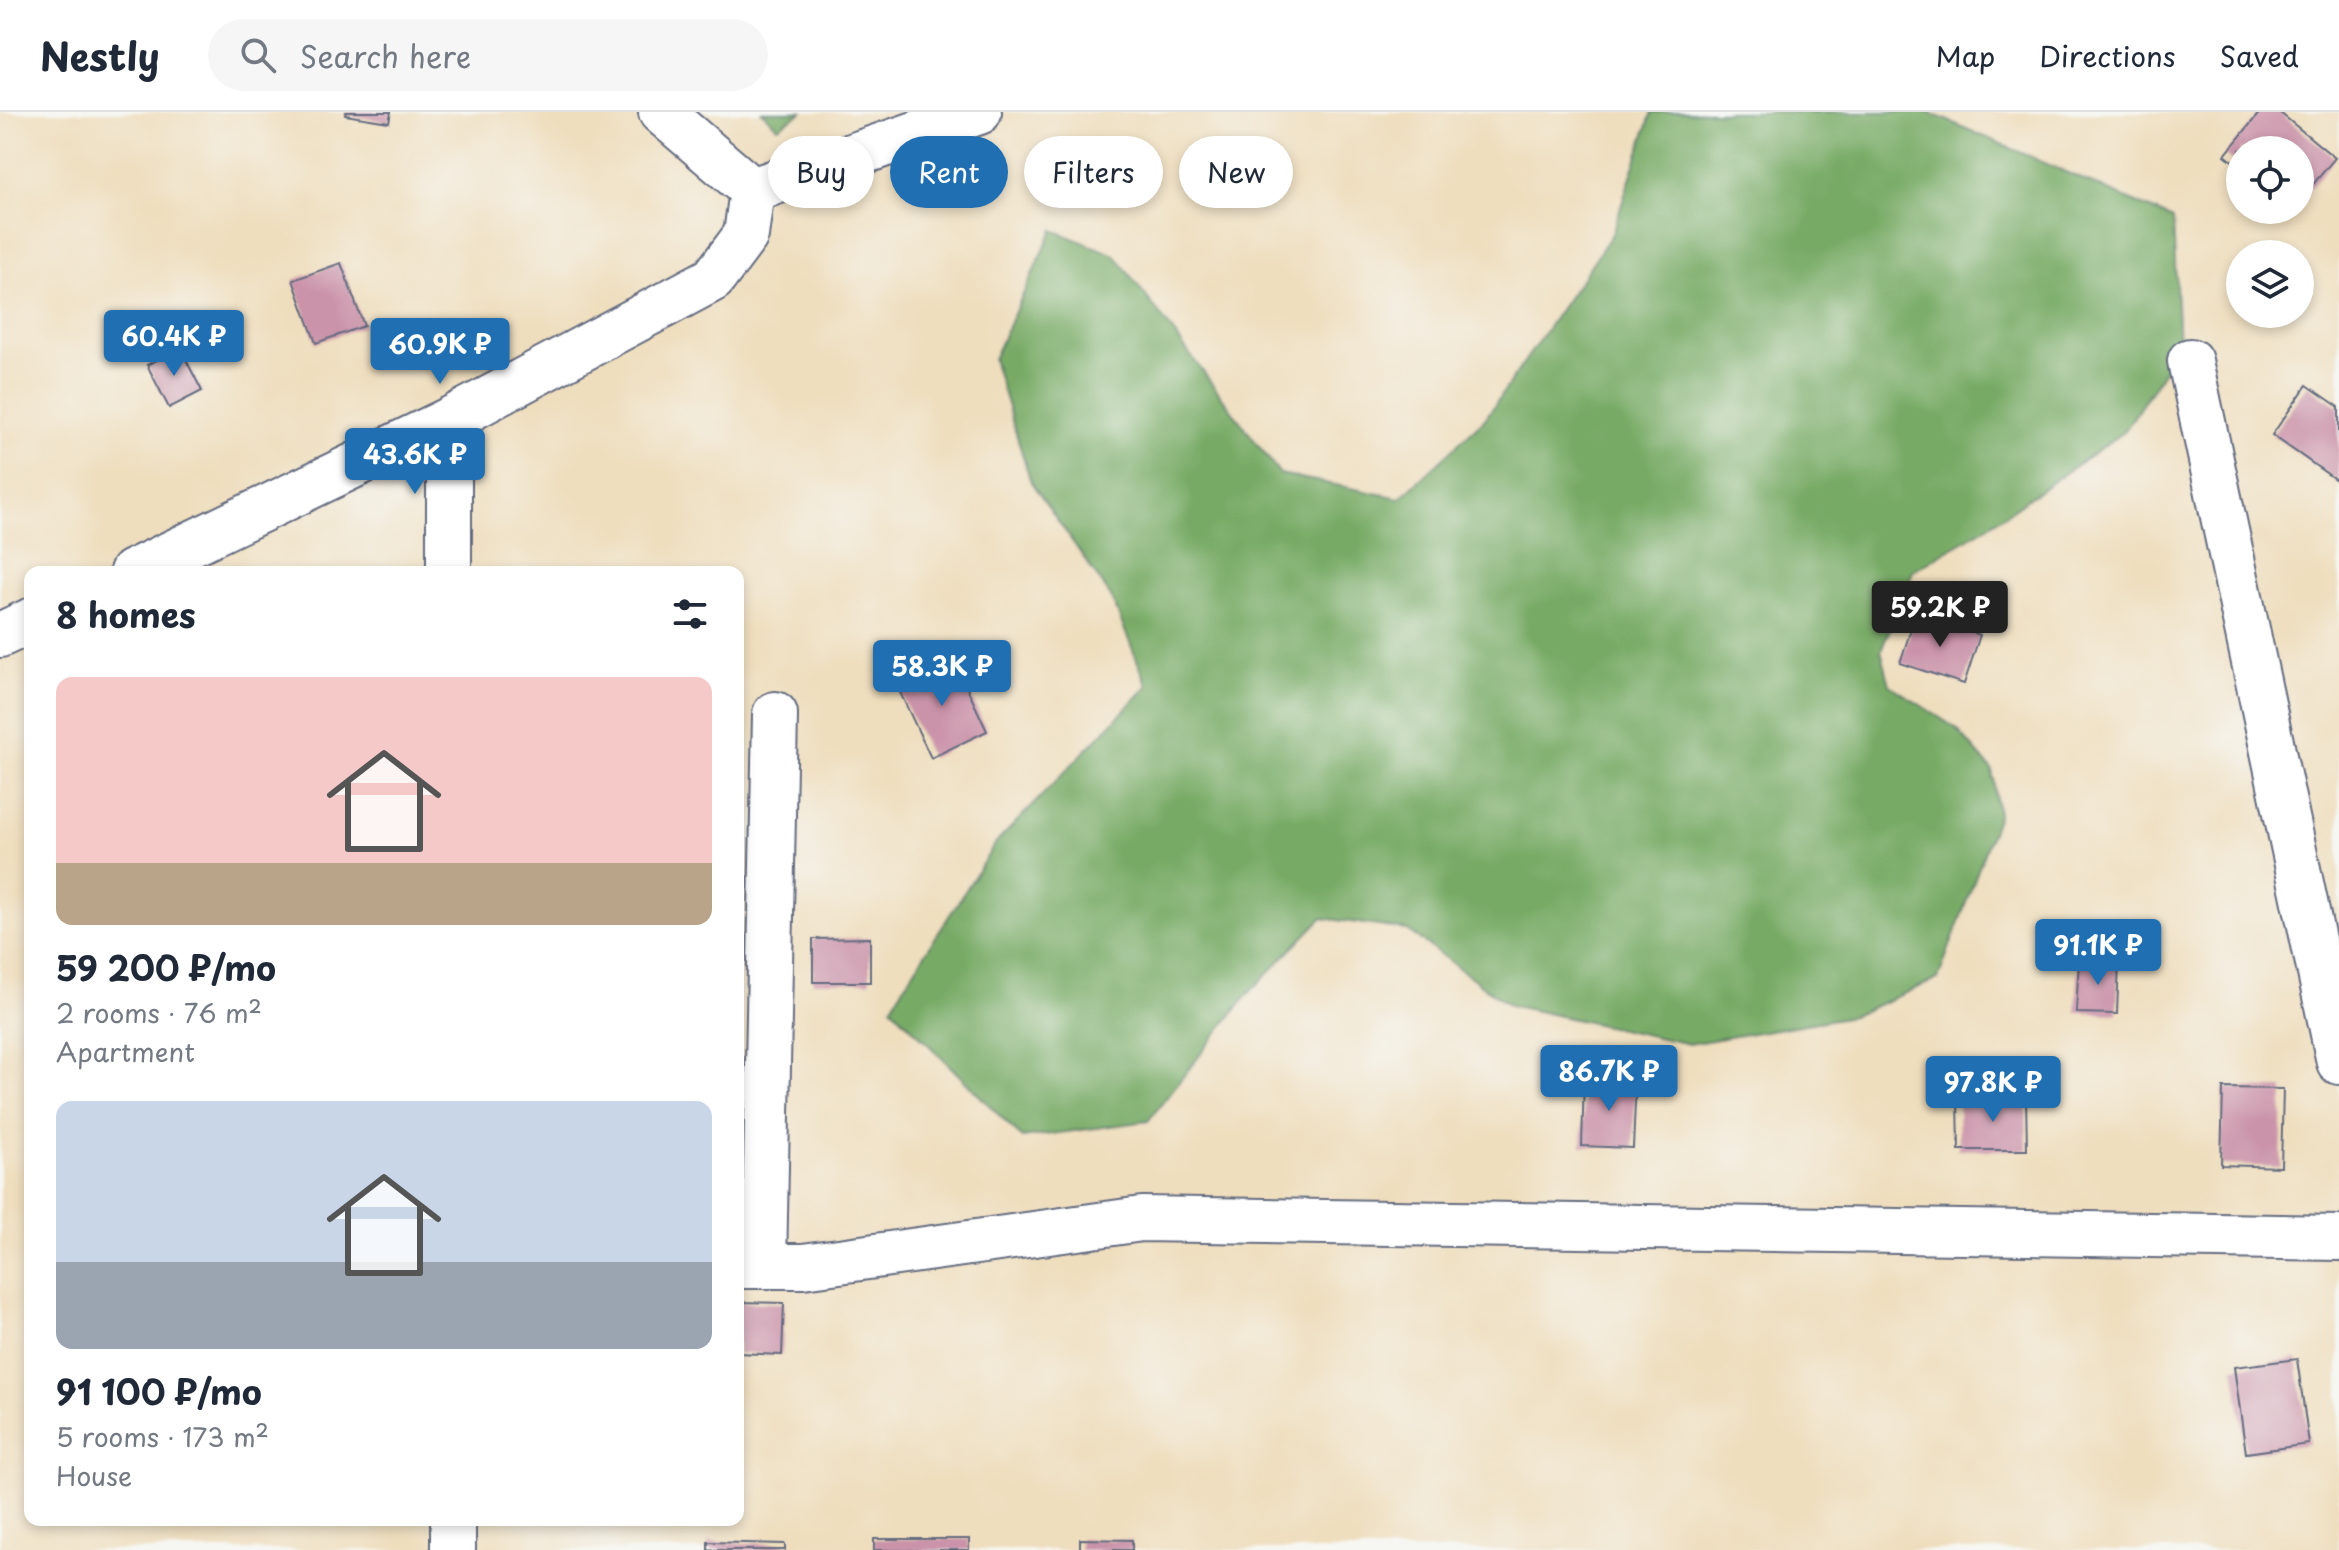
<!DOCTYPE html>
<html lang="en">
<head>
<meta charset="utf-8">
<style>
  body { margin:0; font-family:"Playpen Sans",sans-serif; background:#f6f6f7; color:#1f2937; height:100vh; display:flex; flex-direction:column; font-size:30px; white-space:nowrap }
  * { box-sizing:border-box; margin:0 }
  p { font-size:26px; color:#747a83 }
  .icon { flex:none; width:44px; height:44px; fill:none; stroke:currentColor; stroke-width:2; stroke-linecap:round; stroke-linejoin:round }
  .map { position:relative; flex:1; overflow:hidden }
  .drawer { position:absolute; left:24px; top:454px; width:720px; height:960px; display:flex; flex-direction:column; background:#fff; border-radius:16px; box-shadow:0 4px 12px #0003 }
  .drawer>* { flex:none }
  .top-card { position:absolute; left:768px; top:24px; width:760px; height:72px; display:flex; gap:16px }
  .fabs { position:absolute; left:2226px; top:24px; display:grid; gap:16px }
  .fabs a { display:grid; place-items:center; width:88px; height:88px; border-radius:50%; background:#fff; box-shadow:0 4px 12px #0003; font-size:40px }
  .price { position:absolute; translate:-50% -68px; padding:0 18px; border-radius:8px; background:#1f6fb2; color:#fff; font-size:26px; line-height:52px; filter:drop-shadow(0 2px 4px #0008) }
  .price::after { content:''; position:absolute; left:50%; top:48px; width:24px; height:18px; margin-left:-12px; background:inherit; clip-path:polygon(0 0,100% 0,50% 100%) }
  .price.active { background:#222; color:#fff }
  ul { padding:0; list-style:none }
  li { display:grid; align-content:center; gap:16px; height:424px; padding:0 32px }
  li span { display:grid; place-items:center; height:248px; border-radius:16px; color:#555 }
  li>.icon { margin-inline-start:auto }
  span .icon { width:144px; height:144px; fill:#fffc; stroke-width:1 }
  li b { font-size:34px }
  h2 { display:flex; justify-content:space-between; align-items:center; height:96px; padding:0 32px; font-size:34px }
  .pill { padding:0 28px; border-radius:36px; background:#fff; box-shadow:0 4px 12px #0003; font-size:28px; line-height:72px }
  .pill.active { background:#1f6fb2; color:#fff }
  header { display:flex; align-items:center; gap:48px; box-sizing:border-box; height:112px; padding:0 40px; background:#fff; border-bottom:2px solid #e0e1e3 }
  header strong { font-size:38px }
  nav { display:flex; gap:44px; margin-inline-start:auto; font-size:28px }
  .search { width:560px; height:72px; background:#f6f6f7; display:flex; align-items:center; gap:20px; box-sizing:border-box; padding:0 28px; border-radius:44px; color:#747a83; font-size:30px }
  .map>svg:first-child { display:block }
</style>
</head>
<body>
<header>
<strong>Nestly</strong>
<div class="search"><svg class="icon" aria-label="search" viewBox="0 0 24 24"><circle cx="10" cy="10" r="6"/><path d="M15 15l6 6"/></svg>Search here</div>
<nav><a>Map</a><a>Directions</a><a>Saved</a></nav>
</header>
<div class="map">
<svg width="2339" height="1438" viewBox="0 0 2339 1438">
  <rect width="100%" height="100%" fill="#f6f6f2"/>
  <filter id="ink" filterUnits="userSpaceOnUse"><feTurbulence type="fractalNoise" baseFrequency=".0125" numOctaves="2"/><feDisplacementMap in="SourceGraphic" scale="16" xChannelSelector="R" yChannelSelector="G"/><feConvolveMatrix kernelMatrix="1 2 1 2 8 2 1 2 1" color-interpolation-filters="sRGB"/></filter>
  <filter id="wash" filterUnits="userSpaceOnUse"><feTurbulence type="fractalNoise" baseFrequency=".006" numOctaves="4" result="noise"/><feDisplacementMap in="SourceGraphic" scale="32" xChannelSelector="R" yChannelSelector="G"/><feGaussianBlur stdDeviation="1.8" result="paint"/><feColorMatrix in="noise" values="0 0 0 0 0 0 0 0 0 0 0 0 0 0 0 0 0 1.4 0 .05"/><feComposite in="paint" operator="in"/></filter>
  <g filter="url(#wash)">
    <rect width="100%" height="100%" fill="#efdebe"/>
    <g fill="#77aa65" stroke="#496c62" stroke-width="2">
      <polygon points="762,0 802,0 778,15"/>
      <polygon points="1652,0 1928,0 2173,107 2179,235 2124,320 1990,413 1913,459 1881,538 1890,573 1957,617 1992,658 1998,703 1938,867 1852,904 1689,932 1509,893 1407,818 1322,806 1248,882 1148,1009 1022,1026 891,895 995,732 1148,574 1111,485 1031,370 993,247 1053,118 1115,143 1280,362 1400,386 1485,307 1612,122"/>
    </g>
    <g id="blocks">
      <g fill="#ca93a9">
        <polygon points="346,0 391,0 389,10 345,3"/>
        <polygon points="2260,0 2279,0 2335,46 2300,88 2300,38 2240,38 2240,55 2225,43"/>
        <polygon points="341,151 364,214 316,231 293,168"/>
        <polygon points="180,236 202,279 169,296 147,253"/>
        <polygon points="2307,273 2339,295 2339,370 2272,323"/>
        <polygon points="1916,502 1980,523 1964,572 1900,551"/>
        <polygon points="953,546 987,619 931,646 896,572"/>
        <polygon points="870,826 870,870 813,870 813,827"/>
        <polygon points="2079,848 2119,849 2117,902 2076,901"/>
        <polygon points="1584,967 1636,968 1633,1036 1582,1034"/>
        <polygon points="2223,976 2283,977 2281,1055 2221,1053"/>
        <polygon points="2026,985 2027,1038 1959,1038 1958,986"/>
        <polygon points="738,1190 784,1191 782,1243 738,1241"/>
        <polygon points="2297,1247 2309,1332 2246,1341 2234,1255"/>
        <rect x="874" y="1427" width="95" height="11"/>
        <polygon points="1080,1427 1132,1428 1132,1438 1080,1438"/>
        <polygon points="708,1430 785,1432 785,1438 708,1438"/>
      </g>
    </g>
  </g>
  <g filter="url(#ink)">
    <use href="#blocks" fill-opacity="0" stroke="#656c80" stroke-width="2"/>
    <g fill="none" stroke-linecap="round" stroke-linejoin="round">
      <g stroke="#656c80" stroke-width="48">
        <g id="minor">
          <polyline points="661,0 752,78"/>
          <polyline points="752,78 979,0"/>
          <polyline points="2190,249 2339,950"/>
          <polyline points="449,308 449,460"/>
          <polyline points="132,460 449,308 713,167 746,123 752,78"/>
          <polyline points="0,523 30,509"/>
          <polyline points="738,1154 803,1154 1142,1107 2339,1126"/>
          <polyline points="764,1154 775,602"/>
          <polyline points="453,1408 453,1438"/>
        </g>
      </g>
      <use href="#minor" stroke="#fff" stroke-width="44"/>
    </g>
  </g>
</svg>
<div class="fabs">
<a><svg class="icon" aria-label="locate" viewBox="0 0 24 24"><circle cx="12" cy="12" r="6"/><path d="M12 2v4M12 18v4M2 12h4M18 12h4"/></svg></a>
<a><svg class="icon" aria-label="layers" viewBox="0 0 24 24"><path d="M12 4l9 5-9 5-9-5zM3 14l9 5 9-5"/></svg></a>
</div>
<b class="price" style="left:174px;top:266px">60.4K ₽</b>
<b class="price" style="left:440px;top:274px">60.9K ₽</b>
<b class="price" style="left:415px;top:384px">43.6K ₽</b>
<b class="price active" style="left:1940px;top:537px">59.2K ₽</b>
<b class="price" style="left:942px;top:596px">58.3K ₽</b>
<b class="price" style="left:2098px;top:875px">91.1K ₽</b>
<b class="price" style="left:1609px;top:1001px">86.7K ₽</b>
<b class="price" style="left:1993px;top:1012px">97.8K ₽</b>
<div class="top-card">
<a class="pill">Buy</a>
<a class="pill active">Rent</a>
<a class="pill">Filters</a>
<a class="pill">New</a>
</div>
<section class="drawer">
<h2>8 homes<svg class="icon" aria-label="filters" viewBox="0 0 24 24"><path d="M4 7h16M4 17h16"/><circle cx="9" cy="7" r="2"/><circle cx="15" cy="17" r="2"/></svg></h2>
<ul>
<li><span style="background:linear-gradient(#f6c9c9 75%,#b9a48a 0)"><svg class="icon" aria-label="home" viewBox="0 0 24 24"><path d="M3 11l9-7 9 7M6 9v11h12V9"/></svg></span><div><b>59 200 ₽/mo</b><p>2 rooms · 76 m²</p><p>Apartment</p></div></li>
<li><span style="background:linear-gradient(#c9d6e8 65%,#9aa5b1 0)"><svg class="icon" aria-label="home" viewBox="0 0 24 24"><path d="M3 11l9-7 9 7M6 9v11h12V9"/></svg></span><div><b>91 100 ₽/mo</b><p>5 rooms · 173 m²</p><p>House</p></div></li>
</ul>
</section>
</div>
</body>
</html>
